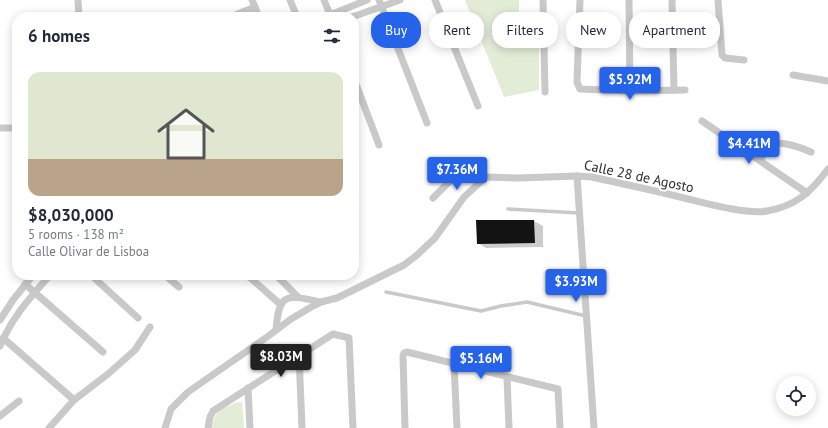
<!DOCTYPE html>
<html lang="en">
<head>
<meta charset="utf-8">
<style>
  body { margin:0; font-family:"PT Sans",sans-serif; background:#f2f2f3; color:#1f2937; height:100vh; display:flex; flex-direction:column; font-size:15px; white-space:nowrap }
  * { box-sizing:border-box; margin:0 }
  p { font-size:13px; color:#747a83 }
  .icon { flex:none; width:22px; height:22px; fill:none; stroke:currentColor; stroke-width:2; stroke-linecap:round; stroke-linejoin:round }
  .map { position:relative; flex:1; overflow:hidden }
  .details { position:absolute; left:12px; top:12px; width:347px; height:268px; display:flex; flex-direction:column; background:#fff; border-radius:16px; box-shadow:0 2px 10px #0003 }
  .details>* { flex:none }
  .top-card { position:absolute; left:371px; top:12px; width:380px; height:36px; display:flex; gap:8px }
  .tools { position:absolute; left:776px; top:376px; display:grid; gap:8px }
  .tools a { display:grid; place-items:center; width:40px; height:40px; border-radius:50%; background:#fff; box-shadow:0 2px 10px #0003; font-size:20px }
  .price { position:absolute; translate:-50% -34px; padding:0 9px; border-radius:4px; background:#2563eb; color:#fff; font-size:13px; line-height:26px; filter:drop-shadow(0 1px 2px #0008) }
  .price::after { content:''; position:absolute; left:50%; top:24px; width:12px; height:9px; margin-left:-6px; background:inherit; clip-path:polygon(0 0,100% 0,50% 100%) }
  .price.selected { background:#222; color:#fff }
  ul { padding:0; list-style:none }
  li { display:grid; align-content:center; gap:8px; height:212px; padding:0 16px }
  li+li { border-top:1px solid #e0e1e3 }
  li span { display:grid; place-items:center; height:124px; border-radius:12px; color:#555 }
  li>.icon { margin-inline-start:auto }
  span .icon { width:72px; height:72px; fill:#fffc; stroke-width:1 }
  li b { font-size:17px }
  h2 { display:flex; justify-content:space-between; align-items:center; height:48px; padding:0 16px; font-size:17px }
  .chip { padding:0 14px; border-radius:16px; background:#fff; box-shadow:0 2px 10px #0003; font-size:14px; line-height:36px }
  .chip.selected { background:#2563eb; color:#fff }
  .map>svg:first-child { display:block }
</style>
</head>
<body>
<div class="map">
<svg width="828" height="428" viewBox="0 0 828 428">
  <rect width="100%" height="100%" fill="#fff"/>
  <g fill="#e2ecd7">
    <polygon points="465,0 519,0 519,38 539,38 539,90 504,97"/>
    <path d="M237 402 242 403 244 428H212C215 409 221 410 237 402Z"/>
  </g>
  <polygon fill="#0003" points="477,221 534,221 543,226 543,247 486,248 478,243"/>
  <polygon fill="#131313" points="476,220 534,220 535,243 477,244"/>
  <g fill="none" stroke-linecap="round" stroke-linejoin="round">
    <g stroke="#c9c9c9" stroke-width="3.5">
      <polyline points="508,209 579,213"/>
      <polyline points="386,292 481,311 501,306 527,302 586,316"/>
    </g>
    <g stroke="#c9c9c9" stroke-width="7">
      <polyline points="78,0 79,17"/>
      <polyline points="252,0 259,17"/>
      <polyline points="290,0 297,17"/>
      <polyline points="324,0 331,17"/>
      <polyline points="379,0 427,123"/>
      <polyline points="435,0 478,106"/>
      <polyline points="543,0 545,92"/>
      <polyline points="580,0 577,82 580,89 630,91 685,90"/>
      <polyline points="629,0 630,91"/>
      <polyline points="672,0 674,90"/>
      <polyline points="718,0 722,55 725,58 744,60"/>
      <polyline points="230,17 255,7"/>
      <polyline points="325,17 367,0"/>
      <polyline points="352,17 400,0"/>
      <polyline points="793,75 828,81"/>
      <polyline points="354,79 379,145"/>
      <polyline points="702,121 807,193"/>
      <polyline points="0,128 17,128"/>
      <path d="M759 160 774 143C787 143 800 147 811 152"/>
      <polyline points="577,176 594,428"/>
      <polyline points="433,198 452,179 486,177"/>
      <polyline points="91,275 138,318"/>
      <polyline points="165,275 179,287"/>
      <polyline points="247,275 280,304"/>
      <polyline points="276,275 298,297"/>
      <polyline points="25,284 103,352"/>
      <polyline points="0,320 13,300 33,275"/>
      <path d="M276 330C279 291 287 295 321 302"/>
      <polyline points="3,338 74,400"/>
      <path d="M0 346C12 317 30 298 50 275"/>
      <polyline points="299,355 302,428"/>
      <polyline points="454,364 457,428"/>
      <polyline points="507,377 509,428"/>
      <polyline points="248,388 250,428"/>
      <polyline points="0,416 19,401"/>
      <polyline points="49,428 74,400 108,374 135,350 150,327"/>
      <path d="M165 428 171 409 188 392 267 337 291 319 313 306 321 302 337 298 404 265 417 255 435 238 464 197 486 177 519 178 577 176 592 177C623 184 653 190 684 198 705 203 748 215 767 211 796 206 811 192 828 169"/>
      <polyline points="208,428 210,417 213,411 333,334 349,338 353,428"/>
      <polyline points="405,428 403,356 404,353 407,352 558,389 560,428"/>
    </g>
  </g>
  <g text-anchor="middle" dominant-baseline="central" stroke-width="4" stroke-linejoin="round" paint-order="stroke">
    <g font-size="14" fill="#2c2c2c" stroke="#fff">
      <text transform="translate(639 176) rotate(12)">Calle 28 de Agosto</text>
    </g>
  </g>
</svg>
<div class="tools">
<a><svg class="icon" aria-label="locate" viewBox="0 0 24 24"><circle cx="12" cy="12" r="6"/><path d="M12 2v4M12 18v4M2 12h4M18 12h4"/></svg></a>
</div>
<b class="price" style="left:630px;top:101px">$5.92M</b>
<b class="price" style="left:749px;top:165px">$4.41M</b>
<b class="price" style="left:457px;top:191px">$7.36M</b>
<b class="price" style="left:576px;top:303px">$3.93M</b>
<b class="price selected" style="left:281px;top:378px">$8.03M</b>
<b class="price" style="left:481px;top:380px">$5.16M</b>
<div class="top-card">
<a class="chip selected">Buy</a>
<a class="chip">Rent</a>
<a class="chip">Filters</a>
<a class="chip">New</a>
<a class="chip">Apartment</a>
</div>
<section class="details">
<h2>6 homes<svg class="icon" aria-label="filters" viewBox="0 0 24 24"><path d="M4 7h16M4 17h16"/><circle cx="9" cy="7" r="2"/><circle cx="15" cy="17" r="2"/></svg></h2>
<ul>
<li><span style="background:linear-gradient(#dfe7d0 70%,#b9a48a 0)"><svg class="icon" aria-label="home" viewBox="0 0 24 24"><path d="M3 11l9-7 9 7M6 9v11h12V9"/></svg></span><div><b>$8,030,000</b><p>5 rooms · 138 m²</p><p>Calle Olivar de Lisboa</p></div></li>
</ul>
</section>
</div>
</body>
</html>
